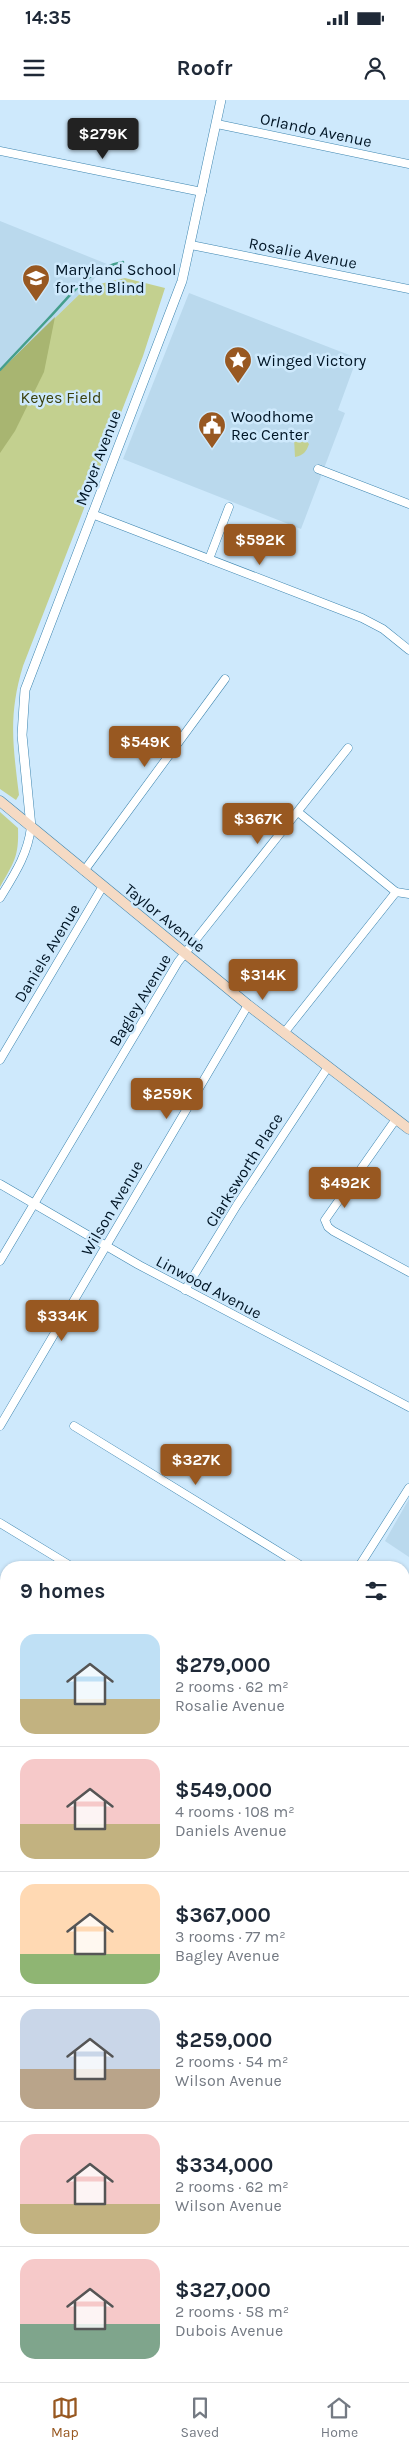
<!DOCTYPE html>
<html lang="en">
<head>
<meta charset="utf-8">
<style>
  body { margin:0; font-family:Karla,sans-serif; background:#f6f6f7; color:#1f2937; height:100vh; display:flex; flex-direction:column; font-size:19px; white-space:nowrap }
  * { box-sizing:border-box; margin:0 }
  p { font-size:16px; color:#747a83 }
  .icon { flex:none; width:28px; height:28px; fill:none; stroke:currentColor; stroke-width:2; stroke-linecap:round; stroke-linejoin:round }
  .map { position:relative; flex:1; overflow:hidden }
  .details { position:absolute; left:0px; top:1461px; width:410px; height:821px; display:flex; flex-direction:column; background:#fff; border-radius:20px 20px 0 0; box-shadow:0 1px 4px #0004 }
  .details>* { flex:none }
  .price { position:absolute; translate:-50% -42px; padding:0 11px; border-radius:5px; background:#985821; color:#fff; font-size:16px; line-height:32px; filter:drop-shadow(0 1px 2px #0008) }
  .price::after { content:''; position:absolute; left:50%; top:30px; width:15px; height:11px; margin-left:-8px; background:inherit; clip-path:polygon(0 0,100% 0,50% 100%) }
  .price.on { background:#222; color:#fff }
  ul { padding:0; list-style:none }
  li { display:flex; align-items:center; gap:15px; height:125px; padding:0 20px }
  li+li { border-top:1px solid #e0e1e3 }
  li span { display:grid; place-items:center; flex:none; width:140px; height:100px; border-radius:15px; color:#555 }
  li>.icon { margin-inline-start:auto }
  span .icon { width:60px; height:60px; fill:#fffc; stroke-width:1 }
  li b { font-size:21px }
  h2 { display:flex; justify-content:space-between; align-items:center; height:60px; padding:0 20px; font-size:21px }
  .status { display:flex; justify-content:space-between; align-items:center; height:35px; padding:0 25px; background:#fff; direction:ltr }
  .status svg { height:14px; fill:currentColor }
  header { display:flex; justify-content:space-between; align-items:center; height:65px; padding:0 20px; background:#fff; font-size:22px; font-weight:700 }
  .tabs { display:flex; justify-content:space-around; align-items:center; height:70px; border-top:1px solid #e0e1e3; background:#fff; font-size:14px; color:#747a83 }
  .tabs a { display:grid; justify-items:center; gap:2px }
  .tabs .on { color:#985821 }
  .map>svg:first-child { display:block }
</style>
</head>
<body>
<div class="status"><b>14:35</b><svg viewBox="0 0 49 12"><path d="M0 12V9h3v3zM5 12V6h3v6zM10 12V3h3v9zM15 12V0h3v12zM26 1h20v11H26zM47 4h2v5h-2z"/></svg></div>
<header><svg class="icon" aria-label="menu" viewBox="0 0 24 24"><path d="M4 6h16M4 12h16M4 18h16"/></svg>Roofr<svg class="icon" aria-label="person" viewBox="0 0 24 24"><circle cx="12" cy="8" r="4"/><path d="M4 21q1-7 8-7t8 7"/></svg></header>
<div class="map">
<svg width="409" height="2282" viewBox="0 0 409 2282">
  <rect width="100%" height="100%" fill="#cee9fc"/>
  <g fill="#bad9ed">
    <polygon points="0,121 107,164 87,187 0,271"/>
    <polygon points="189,193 357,258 338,310 345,313 301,429 123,359"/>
    <polygon points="409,1399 409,1457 385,1441"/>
  </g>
  <g fill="#c3d08f">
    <path d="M125 178 165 188 143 256 23 566C8 615 13 646 19 695L16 700 0 689V271L87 187Z"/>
    <path d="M303 337 309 344C306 352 304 355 295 357L294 338Z"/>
    <path d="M0 712 18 728C19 757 14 762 0 787Z"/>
  </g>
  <polygon fill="#a8b571" points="55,217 44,272 15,331 0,353 0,271"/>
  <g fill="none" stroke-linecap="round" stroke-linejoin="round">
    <path stroke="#459f8c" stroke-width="2.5" d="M0 270C16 253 32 236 48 219 71 195 89 168 123 162"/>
    <g stroke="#3d85af" stroke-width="9">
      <g id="minor">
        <polyline points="217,24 409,64"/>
        <polyline points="0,51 202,92"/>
        <polyline points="191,145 409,189"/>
        <polyline points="318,369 409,404"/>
        <polyline points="92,414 362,518 383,529 409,550"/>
        <polyline points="209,459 229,407"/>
        <polyline points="298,712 396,792 409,794"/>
        <polyline points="84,771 225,579"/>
        <path d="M0 798C14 775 28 754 31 727"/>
        <polyline points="284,933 396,792"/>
        <polyline points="0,960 103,786"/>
        <polyline points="396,1019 325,1120 328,1127 333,1131 409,1172"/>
        <polyline points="0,1084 139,1165 409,1307"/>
        <polyline points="0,1161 178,862 348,648"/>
        <polyline points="185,1190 237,1105 328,967"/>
        <polyline points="0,1326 248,905"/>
        <polyline points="74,1326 305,1468"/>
        <polyline points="0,1423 74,1468"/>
        <polyline points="358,1468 409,1388"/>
        <polyline points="404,1527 409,1531"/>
        <polyline points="404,1668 409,1671"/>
        <polyline points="0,1695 6,1699"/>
        <polyline points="0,1842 6,1846"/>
        <polyline points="404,1938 409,1941"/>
        <polyline points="0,1965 6,1968"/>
        <polyline points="404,2073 409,2077"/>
        <polyline points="0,2090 6,2094"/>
        <polyline points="404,2211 409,2214"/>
        <polyline points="0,2220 6,2223"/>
        <polyline points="95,2276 104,2282"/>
        <polyline points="328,2282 330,2276"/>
      </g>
    </g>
    <g stroke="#3d85af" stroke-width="10">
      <polyline id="tertiary" points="31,727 22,635 25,590 182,181 221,0"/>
    </g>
    <g stroke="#3d85af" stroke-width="11">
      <polyline id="secondary" points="0,701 248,905 409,1029"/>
    </g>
    <g stroke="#fff" stroke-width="12">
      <g id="primary">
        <polyline points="404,1803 409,1789"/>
        <polyline points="221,2282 223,2276"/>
      </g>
    </g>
    <use href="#minor" stroke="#fff" stroke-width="8"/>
    <use href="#tertiary" stroke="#fff" stroke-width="9"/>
    <use href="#secondary" stroke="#f5dac4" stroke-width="10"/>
    <use href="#primary" stroke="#ebb68a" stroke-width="11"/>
  </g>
  <defs>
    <g id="school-pin" transform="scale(1.4375)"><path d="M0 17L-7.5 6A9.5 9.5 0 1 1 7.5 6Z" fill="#985821" stroke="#cee9fc"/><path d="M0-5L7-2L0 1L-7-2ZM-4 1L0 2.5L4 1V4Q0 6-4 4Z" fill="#fff"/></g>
    <g id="sight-pin" transform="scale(1.4375)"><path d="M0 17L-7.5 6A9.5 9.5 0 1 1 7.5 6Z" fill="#985821" stroke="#cee9fc"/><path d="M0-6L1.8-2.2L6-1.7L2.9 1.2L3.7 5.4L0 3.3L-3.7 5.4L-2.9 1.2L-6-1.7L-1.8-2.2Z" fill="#fff"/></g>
    <g id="civic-pin" transform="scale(1.4375)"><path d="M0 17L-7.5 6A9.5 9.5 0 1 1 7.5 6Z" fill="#985821" stroke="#cee9fc"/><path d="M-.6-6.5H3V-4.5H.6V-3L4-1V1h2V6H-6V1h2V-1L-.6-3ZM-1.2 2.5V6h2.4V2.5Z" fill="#fff"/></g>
  </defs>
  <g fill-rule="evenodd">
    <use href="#school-pin" x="36" y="178"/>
    <use href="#sight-pin" x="238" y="260"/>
    <use href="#civic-pin" x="212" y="325"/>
  </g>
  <g text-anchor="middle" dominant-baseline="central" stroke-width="5" stroke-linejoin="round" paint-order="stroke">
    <g font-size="16" fill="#001525" stroke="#cee9fc">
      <text transform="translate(316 30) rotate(12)">Orlando Avenue</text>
      <text transform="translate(303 153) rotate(11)">Rosalie Avenue</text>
      <text transform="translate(98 358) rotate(-69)">Moyer Avenue</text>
      <text transform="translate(165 818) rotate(39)">Taylor Avenue</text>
      <text transform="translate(47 853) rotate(-59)">Daniels Avenue</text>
      <text transform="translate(140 900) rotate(-59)">Bagley Avenue</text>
      <text transform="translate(244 1070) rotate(-58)">Clarksworth Place</text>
      <text transform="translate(112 1108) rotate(-60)">Wilson Avenue</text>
      <text transform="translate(209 1187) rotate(28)">Linwood Avenue</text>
    </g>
    <g font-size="16" fill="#001525" stroke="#cee9fc" text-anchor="start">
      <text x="55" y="169">Maryland School<tspan x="55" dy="18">for the Blind</tspan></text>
      <text x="257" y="260">Winged Victory</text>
      <text x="231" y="316">Woodhome<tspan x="231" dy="18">Rec Center</tspan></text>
    </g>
    <g font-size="16" fill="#3a410e" stroke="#cee9fc">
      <text x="61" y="297">Keyes Field</text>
    </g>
  </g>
</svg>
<b class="price on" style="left:103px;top:60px">$279K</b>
<b class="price" style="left:260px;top:466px">$592K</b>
<b class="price" style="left:145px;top:668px">$549K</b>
<b class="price" style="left:258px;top:745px">$367K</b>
<b class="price" style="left:263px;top:901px">$314K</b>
<b class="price" style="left:167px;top:1020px">$259K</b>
<b class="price" style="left:345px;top:1109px">$492K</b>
<b class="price" style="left:62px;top:1242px">$334K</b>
<b class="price" style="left:196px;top:1386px">$327K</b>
<section class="details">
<h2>9 homes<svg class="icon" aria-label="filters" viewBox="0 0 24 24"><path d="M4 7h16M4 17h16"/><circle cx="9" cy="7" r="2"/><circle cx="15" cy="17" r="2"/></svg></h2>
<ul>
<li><span style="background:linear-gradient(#bfe0f5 65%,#c2b280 0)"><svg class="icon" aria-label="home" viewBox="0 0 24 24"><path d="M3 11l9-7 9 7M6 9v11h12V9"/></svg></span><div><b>$279,000</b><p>2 rooms · 62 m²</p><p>Rosalie Avenue</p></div></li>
<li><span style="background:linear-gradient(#f6c9c9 65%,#c2b280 0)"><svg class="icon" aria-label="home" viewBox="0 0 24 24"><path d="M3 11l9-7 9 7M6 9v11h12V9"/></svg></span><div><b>$549,000</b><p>4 rooms · 108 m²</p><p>Daniels Avenue</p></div></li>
<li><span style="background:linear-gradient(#ffd9b3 70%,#8fb573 0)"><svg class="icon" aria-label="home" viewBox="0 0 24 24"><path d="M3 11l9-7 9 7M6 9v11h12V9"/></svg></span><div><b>$367,000</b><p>3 rooms · 77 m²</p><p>Bagley Avenue</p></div></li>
<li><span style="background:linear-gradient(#c9d6e8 60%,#b9a48a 0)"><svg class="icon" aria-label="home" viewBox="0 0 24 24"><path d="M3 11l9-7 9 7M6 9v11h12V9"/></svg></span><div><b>$259,000</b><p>2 rooms · 54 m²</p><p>Wilson Avenue</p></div></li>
<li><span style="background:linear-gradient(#f6c9c9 70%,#c2b280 0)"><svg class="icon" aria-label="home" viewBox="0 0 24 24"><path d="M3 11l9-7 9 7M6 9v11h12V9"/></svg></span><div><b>$334,000</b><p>2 rooms · 62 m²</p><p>Wilson Avenue</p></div></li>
<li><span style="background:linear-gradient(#f6c9c9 65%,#7fa58c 0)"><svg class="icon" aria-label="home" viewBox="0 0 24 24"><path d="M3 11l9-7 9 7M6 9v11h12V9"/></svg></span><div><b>$327,000</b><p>2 rooms · 58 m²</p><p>Dubois Avenue</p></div></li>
</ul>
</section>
</div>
<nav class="tabs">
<a class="on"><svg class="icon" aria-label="map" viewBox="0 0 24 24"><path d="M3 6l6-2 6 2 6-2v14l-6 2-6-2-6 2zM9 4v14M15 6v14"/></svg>Map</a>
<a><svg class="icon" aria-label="saved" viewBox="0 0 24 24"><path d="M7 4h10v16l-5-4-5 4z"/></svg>Saved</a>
<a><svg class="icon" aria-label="home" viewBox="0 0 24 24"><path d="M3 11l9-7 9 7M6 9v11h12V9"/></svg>Home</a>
</nav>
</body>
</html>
